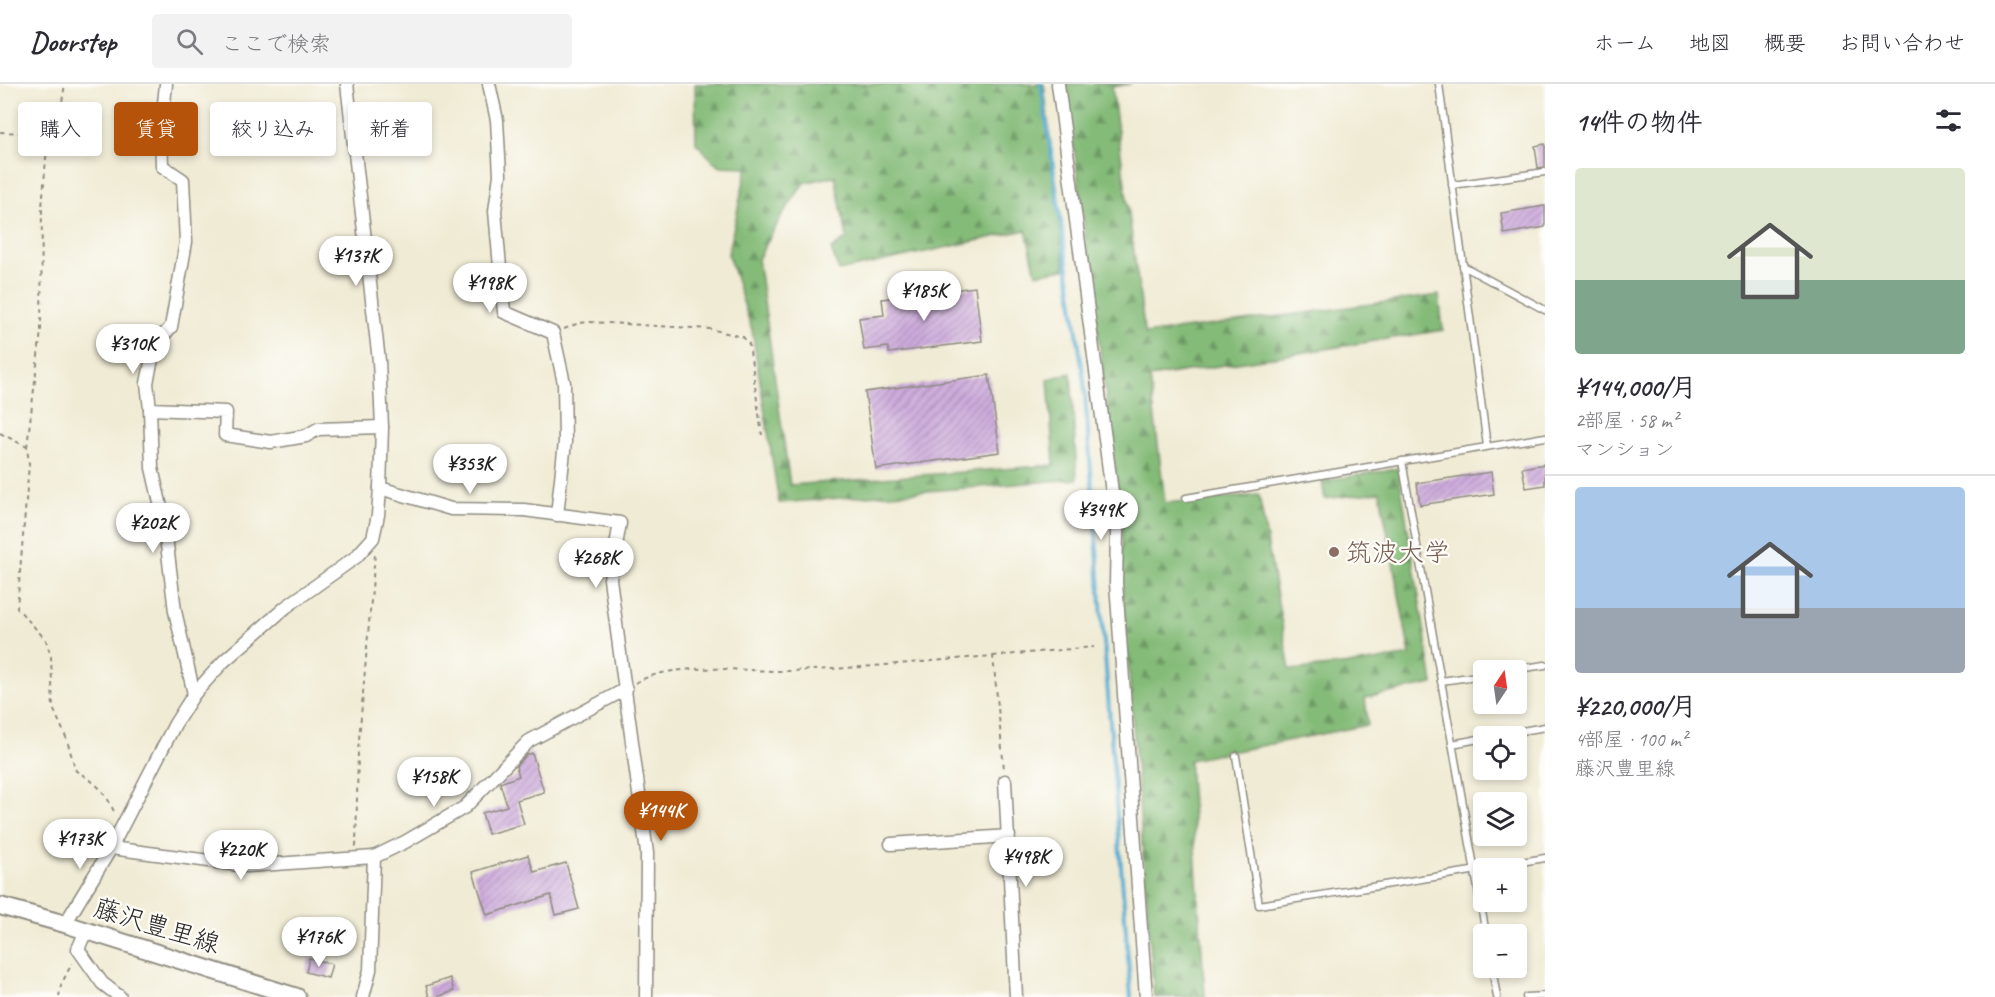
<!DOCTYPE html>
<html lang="ja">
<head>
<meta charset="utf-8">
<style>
  body { margin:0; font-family:Caveat,"Klee One",sans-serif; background:#f2f2f3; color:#2b2b33; height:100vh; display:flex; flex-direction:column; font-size:22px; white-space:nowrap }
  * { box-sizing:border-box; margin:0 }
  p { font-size:20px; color:#7c7c81 }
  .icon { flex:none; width:33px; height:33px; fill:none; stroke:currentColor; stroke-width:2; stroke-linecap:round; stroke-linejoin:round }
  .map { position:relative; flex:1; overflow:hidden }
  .panel { display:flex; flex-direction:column; background:#fff; width:450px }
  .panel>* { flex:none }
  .top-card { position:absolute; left:18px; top:18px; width:570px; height:54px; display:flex; gap:12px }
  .needle { width:39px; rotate:13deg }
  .buttons { position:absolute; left:1473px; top:576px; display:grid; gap:12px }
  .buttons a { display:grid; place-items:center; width:54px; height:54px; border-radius:6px; background:#fff; box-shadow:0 3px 9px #0003; font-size:30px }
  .price { position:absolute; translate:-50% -51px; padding:0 14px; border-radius:21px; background:#fff; color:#222; font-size:20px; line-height:39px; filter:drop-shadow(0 2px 3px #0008) }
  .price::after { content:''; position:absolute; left:50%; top:36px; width:18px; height:14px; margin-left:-9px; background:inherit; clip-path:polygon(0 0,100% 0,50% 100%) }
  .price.active { background:#b45309; color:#fff }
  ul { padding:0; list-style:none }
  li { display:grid; align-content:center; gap:12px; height:318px; padding:0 30px }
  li+li { border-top:2px solid #e1e1e2 }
  li span { display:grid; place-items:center; height:186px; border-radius:6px; color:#555 }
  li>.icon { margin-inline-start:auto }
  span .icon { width:108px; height:108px; fill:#fffc; stroke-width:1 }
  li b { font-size:26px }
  h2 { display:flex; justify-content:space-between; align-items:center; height:72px; padding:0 30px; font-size:26px }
  .tag { padding:0 21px; border-radius:6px; background:#fff; box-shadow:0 3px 9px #0003; font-size:21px; line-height:54px }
  .tag.active { background:#b45309; color:#fff }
  header { display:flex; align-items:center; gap:36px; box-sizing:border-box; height:84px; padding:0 30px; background:#fff; border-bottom:2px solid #e1e1e2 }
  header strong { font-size:28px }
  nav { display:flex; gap:33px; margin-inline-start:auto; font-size:21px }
  .search { width:420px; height:54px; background:#f2f2f3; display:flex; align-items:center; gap:15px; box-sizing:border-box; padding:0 21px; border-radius:6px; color:#7c7c81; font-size:22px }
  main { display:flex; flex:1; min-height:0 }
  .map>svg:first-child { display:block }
</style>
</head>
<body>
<header>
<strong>Doorstep</strong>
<div class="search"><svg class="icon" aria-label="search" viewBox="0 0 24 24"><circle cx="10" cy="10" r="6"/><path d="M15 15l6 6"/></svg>ここで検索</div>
<nav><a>ホーム</a><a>地図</a><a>概要</a><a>お問い合わせ</a></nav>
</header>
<main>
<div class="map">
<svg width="1545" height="913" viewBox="0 0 1545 913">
  <defs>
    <pattern id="forest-firs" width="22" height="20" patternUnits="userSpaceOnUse" patternTransform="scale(1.5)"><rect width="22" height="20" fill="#84bb78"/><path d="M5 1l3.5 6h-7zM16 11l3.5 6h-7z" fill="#6c9863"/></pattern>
    <pattern id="building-hatch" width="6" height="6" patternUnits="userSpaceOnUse" patternTransform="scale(1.5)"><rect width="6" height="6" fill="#ceacdd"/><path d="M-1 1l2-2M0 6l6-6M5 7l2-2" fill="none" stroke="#a78cb3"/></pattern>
  </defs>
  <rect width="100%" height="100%" fill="#fdfcf7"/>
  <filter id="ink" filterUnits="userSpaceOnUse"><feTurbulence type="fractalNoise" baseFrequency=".0167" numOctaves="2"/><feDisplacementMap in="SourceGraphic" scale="12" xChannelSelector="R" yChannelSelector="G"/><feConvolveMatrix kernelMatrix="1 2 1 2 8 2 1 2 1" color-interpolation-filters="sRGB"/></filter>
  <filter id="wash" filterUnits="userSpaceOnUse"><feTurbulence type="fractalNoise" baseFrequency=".008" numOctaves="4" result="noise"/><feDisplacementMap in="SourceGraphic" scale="24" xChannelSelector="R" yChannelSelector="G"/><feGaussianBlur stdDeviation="1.35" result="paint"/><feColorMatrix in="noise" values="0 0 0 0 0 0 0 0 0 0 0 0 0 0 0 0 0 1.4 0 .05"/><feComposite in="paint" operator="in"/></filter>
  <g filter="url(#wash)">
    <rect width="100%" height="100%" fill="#f0ebd4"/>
    <g fill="url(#forest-firs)" stroke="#587352" stroke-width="1.5">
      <polygon points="695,0 1044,0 1065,185 1036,190 1026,146 839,187 831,165 847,154 835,92 804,99 781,133 758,175 790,401 1054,381 1048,295 1071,289 1077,395 779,419 752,246 728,170 747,83 718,82 696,59"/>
      <polygon points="1066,0 1131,0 1112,3 1145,250 1439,211 1443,246 1150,293 1165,419 1259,411 1290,586 1361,579 1410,571 1380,408 1325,415 1322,397 1398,384 1433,600 1365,614 1368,641 1189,676 1205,913 1154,913 1122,498 1122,437"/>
    </g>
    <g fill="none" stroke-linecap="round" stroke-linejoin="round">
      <polyline stroke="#54abd1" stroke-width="4" points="1041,0 1084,297 1131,913"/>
    </g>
    <g id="blocks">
      <g fill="url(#building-hatch)">
        <polygon points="1545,60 1545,83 1538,84 1535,62"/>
        <polygon points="1545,122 1545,143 1504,150 1501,129"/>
        <polygon points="975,203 982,257 889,269 888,263 864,266 859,234 884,231 882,215"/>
        <polygon points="989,291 1000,368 876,385 865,308"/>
        <polygon points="1545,380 1545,401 1526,404 1522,384"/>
        <polygon points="1491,388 1494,410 1420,421 1417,399"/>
        <polygon points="532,669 544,708 517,716 524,740 488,750 482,729 507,722 500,699 519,692 516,682 527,671"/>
        <polygon points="528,771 534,788 566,779 579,825 556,831 551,811 487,831 473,788"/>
        <polygon points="309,874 332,880 328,894 306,888"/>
        <polygon points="450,894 454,907 437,913 429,913 426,902"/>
      </g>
    </g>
  </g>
  <g filter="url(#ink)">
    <use href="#blocks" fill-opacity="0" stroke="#8e8b80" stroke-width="1.5"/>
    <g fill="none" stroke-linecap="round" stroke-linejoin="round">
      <g stroke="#8e8b80" stroke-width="9">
        <g id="service">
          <polyline points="1439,0 1487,362"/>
          <polyline points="1452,101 1545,88"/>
          <polyline points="1463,182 1545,226"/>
          <polyline points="1402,377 1486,850"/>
          <polyline points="1186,414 1545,353"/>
          <polyline points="1511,586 1545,581"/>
          <polyline points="1441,597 1484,591"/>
          <polyline points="1493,652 1545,643"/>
          <polyline points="1452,660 1484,654"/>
          <polyline points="1236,672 1259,821 1484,785"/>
          <polyline points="1486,784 1545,774"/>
          <polyline points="1492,884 1497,913"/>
          <polyline points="1526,913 1545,912"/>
        </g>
      </g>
      <g stroke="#8e8b80" stroke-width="15">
        <g id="minor">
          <polyline points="166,0 161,48 162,82 183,96 186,158 171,243 155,260 147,299 150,325 226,328 225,351 271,358 306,352 318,345 382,343"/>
          <polyline points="489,0 497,36 500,91 495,127 504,228 553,249 564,299 565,358 557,431"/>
          <polyline points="1058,0 1117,446 1116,499 1146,913"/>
          <polyline points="150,325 152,384 164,436 175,527 194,610"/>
          <polyline points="380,404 451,425 524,426 620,439 610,495 647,769 646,913"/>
          <polyline points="1005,697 1016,913"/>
          <polyline points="891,760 1009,752"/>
          <polyline points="111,764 247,782 374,773"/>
          <polyline points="65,840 111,764 175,640 194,610 224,577 286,523 356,473 373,454 378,431 380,404 382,343 379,277 347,0"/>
          <polyline points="86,847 78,865 102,899 120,913"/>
          <polyline points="363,913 370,886 374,773 405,758 465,723 529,657 626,605"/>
        </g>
      </g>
      <g stroke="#8e8b80" stroke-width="20">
        <polyline id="secondary" points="0,822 65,840 297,913"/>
      </g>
      <g stroke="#8e8b80" stroke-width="2" stroke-dasharray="4.5 4.5" stroke-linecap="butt">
        <polyline points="0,48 48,50"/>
        <polyline points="564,245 579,239 590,238 710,245 743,253 749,260 762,351"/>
        <path d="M0 349 27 363 29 380 17 524 46 556 51 573 53 624 66 653 76 687C96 698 106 708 115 730"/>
        <polyline points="27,363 41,247 42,124 48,50 59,36 65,0"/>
        <polyline points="993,572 1094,563"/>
        <path d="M635 599C676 576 743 588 788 587 856 585 925 577 993 572L1004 685"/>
        <polyline points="356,763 358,667 375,470"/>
        <polyline points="59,913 61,901 72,879"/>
      </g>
      <use href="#service" stroke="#fff" stroke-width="6"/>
      <use href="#minor" stroke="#fff" stroke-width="12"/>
      <use href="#secondary" stroke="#fff" stroke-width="16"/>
    </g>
  </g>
  <circle fill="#8d6e63" stroke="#fdfcf7" stroke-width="2" cx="1334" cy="468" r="6"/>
  <g text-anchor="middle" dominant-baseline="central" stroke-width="4.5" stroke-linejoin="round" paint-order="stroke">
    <g font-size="26" fill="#785e54" stroke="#fdfcf7" text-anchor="start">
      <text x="1346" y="468">筑波大学</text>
    </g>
    <g font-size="26" fill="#2b2b2b" stroke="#fdfcf7">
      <text transform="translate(157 842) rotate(17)">藤沢豊里線</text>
    </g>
  </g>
</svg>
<div class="buttons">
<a><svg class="needle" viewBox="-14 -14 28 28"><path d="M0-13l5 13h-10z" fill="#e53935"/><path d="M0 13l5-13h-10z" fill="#7c7c81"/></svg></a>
<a><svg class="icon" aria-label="locate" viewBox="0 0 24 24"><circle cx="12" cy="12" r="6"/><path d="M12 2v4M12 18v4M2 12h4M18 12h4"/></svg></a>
<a><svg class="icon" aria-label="layers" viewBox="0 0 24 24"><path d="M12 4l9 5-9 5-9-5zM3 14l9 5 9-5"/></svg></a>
<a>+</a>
<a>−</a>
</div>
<b class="price" style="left:356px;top:203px">¥137K</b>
<b class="price" style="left:490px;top:230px">¥198K</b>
<b class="price" style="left:924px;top:238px">¥185K</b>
<b class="price" style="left:133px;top:291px">¥310K</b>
<b class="price" style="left:470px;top:411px">¥353K</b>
<b class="price" style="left:1101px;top:457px">¥349K</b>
<b class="price" style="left:153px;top:470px">¥202K</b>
<b class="price" style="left:596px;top:505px">¥268K</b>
<b class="price" style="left:434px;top:724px">¥158K</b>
<b class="price active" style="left:661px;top:758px">¥144K</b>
<b class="price" style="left:80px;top:786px">¥173K</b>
<b class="price" style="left:241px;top:797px">¥220K</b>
<b class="price" style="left:1026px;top:804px">¥498K</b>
<b class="price" style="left:319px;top:884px">¥176K</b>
<div class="top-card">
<a class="tag">購入</a>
<a class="tag active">賃貸</a>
<a class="tag">絞り込み</a>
<a class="tag">新着</a>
</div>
</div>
<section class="panel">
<h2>14件の物件<svg class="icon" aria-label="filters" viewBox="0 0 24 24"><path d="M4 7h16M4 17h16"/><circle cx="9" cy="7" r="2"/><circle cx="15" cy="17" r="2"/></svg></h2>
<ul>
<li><span style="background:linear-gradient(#dfe7d0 60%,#7fa58c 0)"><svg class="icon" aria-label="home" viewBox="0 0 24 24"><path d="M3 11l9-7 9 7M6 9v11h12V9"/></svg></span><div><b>¥144,000/月</b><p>2部屋 · 58 m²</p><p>マンション</p></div></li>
<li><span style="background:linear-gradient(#a9c7e8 65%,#9aa5b1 0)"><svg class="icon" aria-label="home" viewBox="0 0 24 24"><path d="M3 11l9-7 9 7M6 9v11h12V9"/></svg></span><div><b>¥220,000/月</b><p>4部屋 · 100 m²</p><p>藤沢豊里線</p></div></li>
</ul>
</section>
</main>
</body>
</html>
